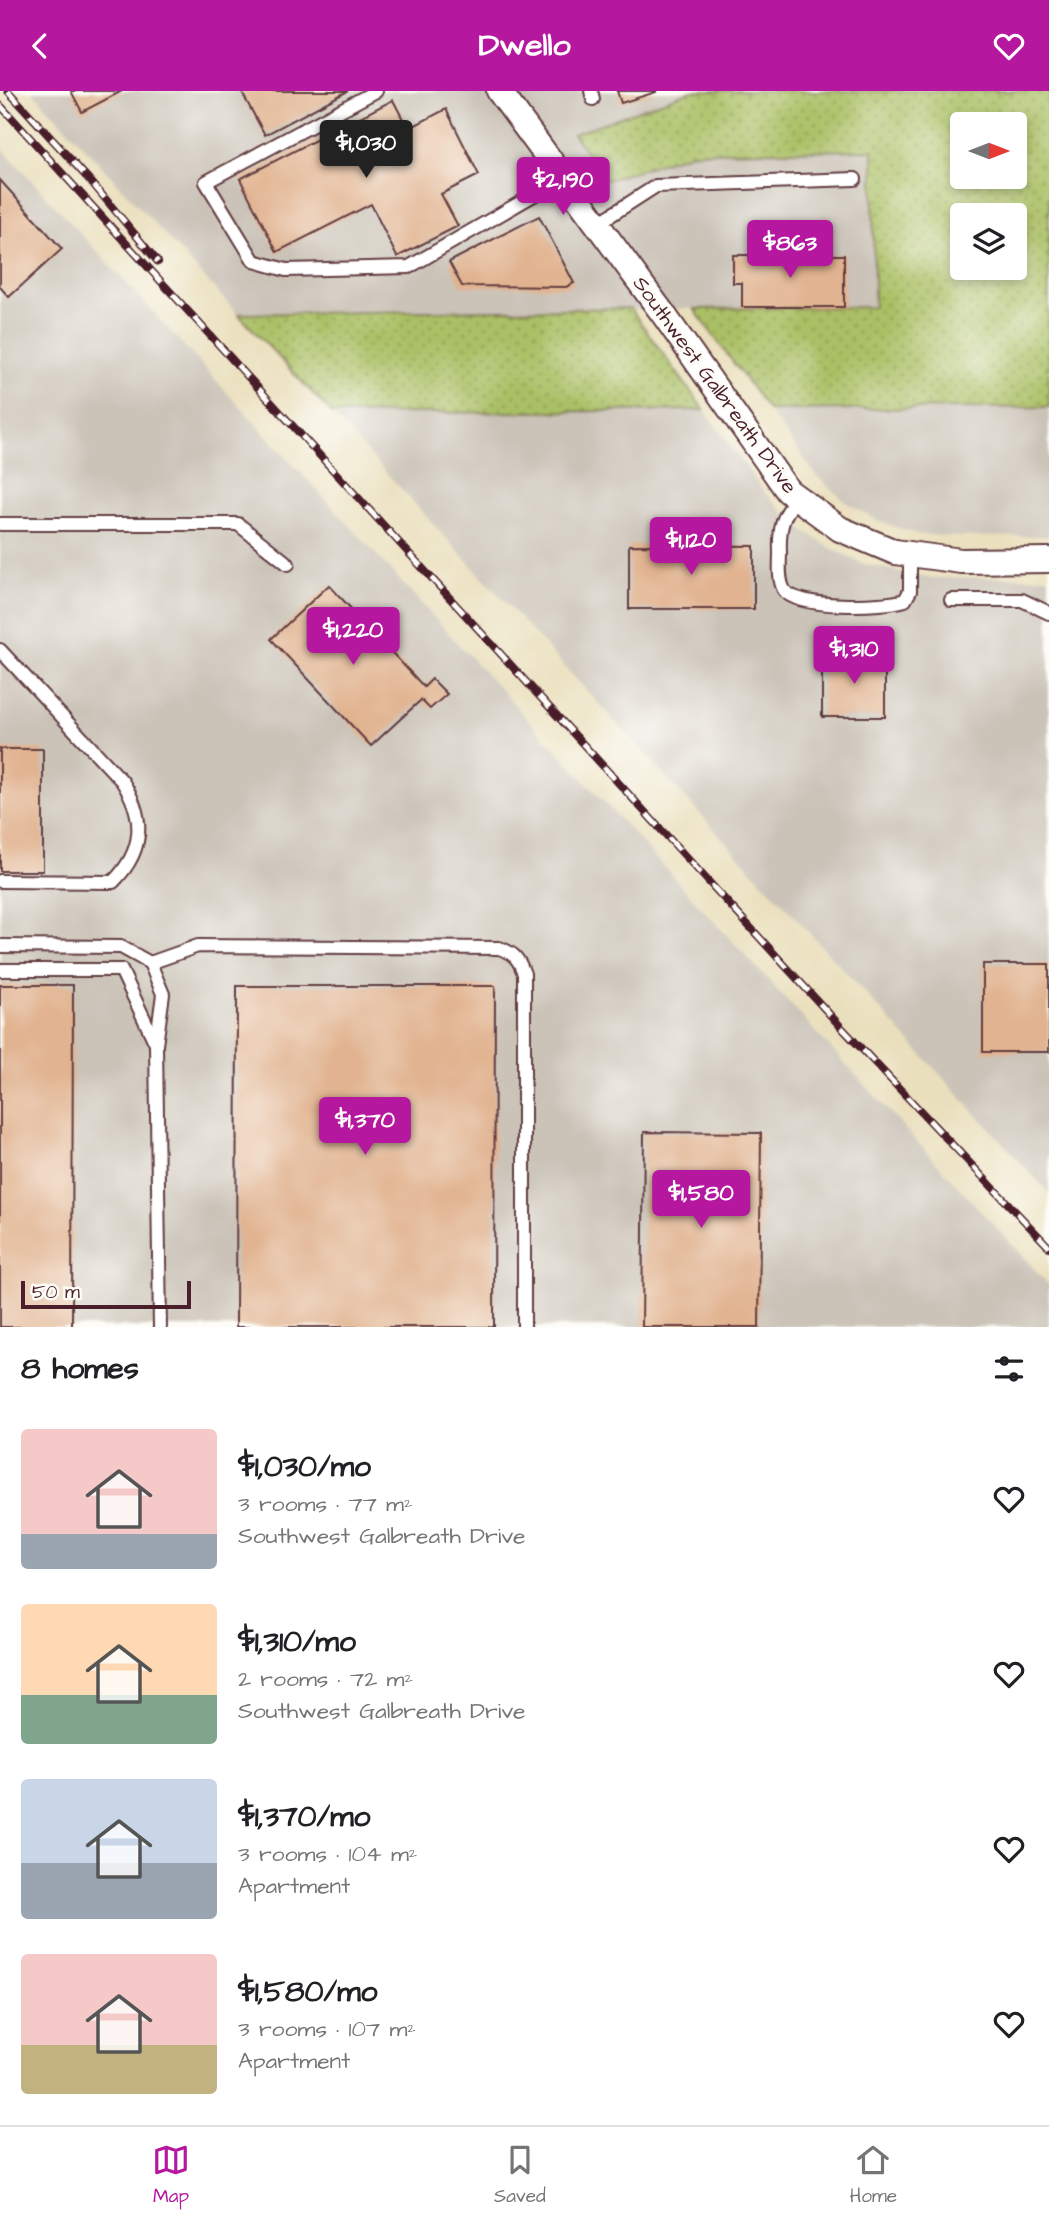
<!DOCTYPE html>
<html lang="en">
<head>
<meta charset="utf-8">
<style>
  body { margin:0; font-family:"Architects Daughter",sans-serif; background:#f2f2f2; color:#202124; height:100vh; display:flex; flex-direction:column; font-size:26px; white-space:nowrap }
  * { box-sizing:border-box; margin:0 }
  p { font-size:23px; color:#757577 }
  .icon { flex:none; width:38px; height:38px; fill:none; stroke:currentColor; stroke-width:2; stroke-linecap:round; stroke-linejoin:round }
  .map { position:relative; height:1236px; overflow:hidden }
  .side { display:flex; flex-direction:column; background:#fff; flex:1 }
  .side>* { flex:none }
  .needle { width:46px; rotate:90deg }
  .fabs { position:absolute; left:950px; top:21px; display:grid; gap:14px }
  .fabs a { display:grid; place-items:center; width:77px; height:77px; border-radius:7px; background:#fff; box-shadow:0 4px 10px #0003; font-size:35px }
  .scale { position:absolute; left:21px; bottom:18px; width:170px; box-sizing:border-box; padding-left:7px; border:4px solid #4a1f2b; border-top:0; font-size:19px; line-height:24px; white-space:nowrap; color:#4a1f2b; -webkit-text-stroke:5px #fdfcf7; paint-order:stroke }
  .price { position:absolute; translate:-50% -60px; padding:0 16px; border-radius:7px; background:#b5179e; color:#fff; font-size:23px; line-height:46px; filter:drop-shadow(0 2px 4px #0008) }
  .price::after { content:''; position:absolute; left:50%; top:42px; width:21px; height:16px; margin-left:-10px; background:inherit; clip-path:polygon(0 0,100% 0,50% 100%) }
  .price.selected { background:#222; color:#fff }
  ul { padding:0; list-style:none }
  li { display:flex; align-items:center; gap:21px; height:175px; padding:0 21px }
  li span { display:grid; place-items:center; flex:none; width:196px; height:140px; border-radius:7px; color:#555 }
  li>.icon { margin-inline-start:auto }
  span .icon { width:84px; height:84px; fill:#fffc; stroke-width:1 }
  li b { font-size:30px }
  h2 { display:flex; justify-content:space-between; align-items:center; height:84px; padding:0 21px; font-size:30px }
  header { display:flex; justify-content:space-between; align-items:center; height:91px; padding:0 21px; background:#b5179e; color:#fff; font-size:32px; font-weight:800 }
  .tabs { display:flex; justify-content:space-around; align-items:center; height:98px; border-top:2px solid #e0e0e0; background:#fff; font-size:19px; color:#757577 }
  .tabs a { display:grid; justify-items:center; gap:4px }
  .tabs .selected { color:#b5179e }
  .map>svg:first-child { display:block }
</style>
</head>
<body>
<header><svg class="icon" aria-label="back" viewBox="0 0 24 24"><path d="M15 5l-7 7 7 7"/></svg>Dwello<svg class="icon" aria-label="heart" viewBox="0 0 24 24"><path d="M12 20l-8-8c-3-5 5-10 8-4 3-6 11-1 8 4z"/></svg></header>
<div class="map">
<svg width="1049" height="1236" viewBox="0 0 1049 1236">
  <defs>
    <pattern id="grass-dots" width="8" height="8" patternUnits="userSpaceOnUse" patternTransform="scale(1.75)"><rect width="8" height="8" fill="#aac065"/><path d="M2 2h.1M6 6h.1" fill="none" stroke="#8c9b53" stroke-width="1.8" stroke-linecap="round"/></pattern>
  </defs>
  <rect width="100%" height="100%" fill="#fdfcf7"/>
  <filter id="ink" filterUnits="userSpaceOnUse"><feTurbulence type="fractalNoise" baseFrequency=".0143" numOctaves="2"/><feDisplacementMap in="SourceGraphic" scale="14" xChannelSelector="R" yChannelSelector="G"/><feConvolveMatrix kernelMatrix="1 2 1 2 8 2 1 2 1" color-interpolation-filters="sRGB"/></filter>
  <filter id="wash" filterUnits="userSpaceOnUse"><feTurbulence type="fractalNoise" baseFrequency=".00686" numOctaves="4" result="noise"/><feDisplacementMap in="SourceGraphic" scale="28" xChannelSelector="R" yChannelSelector="G"/><feGaussianBlur stdDeviation="1.57" result="paint"/><feColorMatrix in="noise" values="0 0 0 0 0 0 0 0 0 0 0 0 0 0 0 0 0 1.4 0 .05"/><feComposite in="paint" operator="in"/></filter>
  <g filter="url(#wash)">
    <rect width="100%" height="100%" fill="#eadfbc"/>
    <g fill="#cbc3b8" fill-rule="evenodd">
      <path d="M32 0H1016L1049 213 238 223ZM962 33H1015V86H962ZM962 124H1015V177H962Z"/>
      <polygon points="0,55 1049,1194 1049,1236 0,1236"/>
      <polygon points="1049,316 1049,445 958,446 917,443 878,430 846,411 817,385 768,319"/>
      <polygon points="704,319 765,402 799,436 832,458 864,473 929,487 1049,486 1049,1102 332,323"/>
    </g>
    <g fill="url(#grass-dots)" stroke="#7a7048" stroke-width="2" fill-rule="evenodd">
      <path d="M691 0H1049V316L768 319 694 218 874 216 873 59 695 61 607 89 573 43ZM1015 33V86H962V33ZM1015 124V177H962V124Z"/>
      <polygon points="630,217 704,319 332,323 238,223"/>
    </g>
    <g id="blocks">
      <g fill="#e1b390">
        <polygon points="71,0 122,0 82,21"/>
        <polygon points="241,0 348,0 265,44"/>
        <polygon points="617,0 656,0 656,1 621,12"/>
        <polygon points="393,9 408,38 446,18 479,84 441,103 458,135 397,166 371,113 277,161 240,88"/>
        <polygon points="0,89 62,158 9,206 0,196"/>
        <polygon points="539,125 574,192 566,196 462,195 449,171"/>
        <polygon points="733,164 844,164 844,216 742,216 742,192 733,192"/>
        <polygon points="629,454 754,455 754,518 629,518"/>
        <polygon points="329,494 424,596 432,588 447,603 430,618 421,609 371,655 271,548"/>
        <polygon points="844,559 865,559 865,567 885,567 885,626 822,626 822,567 844,567"/>
        <rect x="0" y="658" width="43" height="122"/>
        <rect x="983" y="873" width="66" height="88"/>
        <polygon points="0,894 73,894 72,1236 0,1236"/>
        <polygon points="237,895 495,895 494,1236 236,1236"/>
        <polygon points="644,1041 761,1042 759,1236 642,1236"/>
      </g>
    </g>
  </g>
  <g filter="url(#ink)">
    <use href="#blocks" fill-opacity="0" stroke="#623c41" stroke-width="2"/>
    <g fill="none" stroke-linecap="round" stroke-linejoin="round">
      <g stroke="#623c41" stroke-width="16">
        <g id="lane">
          <polyline points="376,0 206,91 254,170 286,179 409,176 563,87"/>
          <polyline points="591,0 593,8"/>
          <polyline points="597,133 656,95 855,88"/>
          <path d="M797 407C782 425 779 438 780 461 780 473 778 488 784 499 797 518 884 516 905 509L910 500V463"/>
          <polyline points="0,433 238,433 288,473"/>
          <polyline points="951,509 1022,509 1049,522"/>
          <path d="M0 559 122 690C146 727 144 760 113 791L0 790"/>
          <polyline points="0,855 121,856 150,872 163,903 156,954 160,1236"/>
          <path d="M150 872 198 855 499 857C514 862 519 868 524 883V1236"/>
          <polyline points="0,879 121,879 156,953"/>
        </g>
      </g>
      <g stroke="#623c41" stroke-width="28">
        <polyline id="street" points="499,0 664,224 788,400 840,438 895,461 961,470 1049,469"/>
      </g>
      <use href="#lane" stroke="#fff" stroke-width="12"/>
      <use href="#street" stroke="#fff" stroke-width="24"/>
      <g stroke="#4a1f2b" stroke-width="8">
        <g id="rail">
          <polyline points="8,0 93,93 158,171"/>
          <polyline points="0,14 842,937 1049,1156"/>
        </g>
      </g>
      <use href="#rail" stroke="#fdfcf7" stroke-width="5" stroke-dasharray="16" stroke-linecap="butt"/>
    </g>
  </g>
  <g text-anchor="middle" dominant-baseline="central" stroke-width="7" stroke-linejoin="round" paint-order="stroke">
    <g font-size="21" fill="#4a1f2b" stroke="#fdfcf7">
      <text transform="translate(715 294) rotate(54)">Southwest Galbreath Drive</text>
    </g>
  </g>
</svg>
<div class="fabs">
<a><svg class="needle" viewBox="-14 -14 28 28"><path d="M0-13l5 13h-10z" fill="#e53935"/><path d="M0 13l5-13h-10z" fill="#757577"/></svg></a>
<a><svg class="icon" aria-label="layers" viewBox="0 0 24 24"><path d="M12 4l9 5-9 5-9-5zM3 14l9 5 9-5"/></svg></a>
</div>
<div class="scale">50 m</div>
<b class="price selected" style="left:366px;top:89px">$1,030</b>
<b class="price" style="left:563px;top:126px">$2,190</b>
<b class="price" style="left:790px;top:189px">$863</b>
<b class="price" style="left:691px;top:486px">$1,120</b>
<b class="price" style="left:353px;top:576px">$1,220</b>
<b class="price" style="left:854px;top:595px">$1,310</b>
<b class="price" style="left:365px;top:1066px">$1,370</b>
<b class="price" style="left:701px;top:1139px">$1,580</b>
</div>
<section class="side">
<h2>8 homes<svg class="icon" aria-label="filters" viewBox="0 0 24 24"><path d="M4 7h16M4 17h16"/><circle cx="9" cy="7" r="2"/><circle cx="15" cy="17" r="2"/></svg></h2>
<ul>
<li><span style="background:linear-gradient(#f6c9c9 75%,#9aa5b1 0)"><svg class="icon" aria-label="home" viewBox="0 0 24 24"><path d="M3 11l9-7 9 7M6 9v11h12V9"/></svg></span><div><b>$1,030/mo</b><p>3 rooms · 77 m²</p><p>Southwest Galbreath Drive</p></div><svg class="icon" aria-label="heart" viewBox="0 0 24 24"><path d="M12 20l-8-8c-3-5 5-10 8-4 3-6 11-1 8 4z"/></svg></li>
<li><span style="background:linear-gradient(#ffd9b3 65%,#7fa58c 0)"><svg class="icon" aria-label="home" viewBox="0 0 24 24"><path d="M3 11l9-7 9 7M6 9v11h12V9"/></svg></span><div><b>$1,310/mo</b><p>2 rooms · 72 m²</p><p>Southwest Galbreath Drive</p></div><svg class="icon" aria-label="heart" viewBox="0 0 24 24"><path d="M12 20l-8-8c-3-5 5-10 8-4 3-6 11-1 8 4z"/></svg></li>
<li><span style="background:linear-gradient(#c9d6e8 60%,#9aa5b1 0)"><svg class="icon" aria-label="home" viewBox="0 0 24 24"><path d="M3 11l9-7 9 7M6 9v11h12V9"/></svg></span><div><b>$1,370/mo</b><p>3 rooms · 104 m²</p><p>Apartment</p></div><svg class="icon" aria-label="heart" viewBox="0 0 24 24"><path d="M12 20l-8-8c-3-5 5-10 8-4 3-6 11-1 8 4z"/></svg></li>
<li><span style="background:linear-gradient(#f6c9c9 65%,#c2b280 0)"><svg class="icon" aria-label="home" viewBox="0 0 24 24"><path d="M3 11l9-7 9 7M6 9v11h12V9"/></svg></span><div><b>$1,580/mo</b><p>3 rooms · 107 m²</p><p>Apartment</p></div><svg class="icon" aria-label="heart" viewBox="0 0 24 24"><path d="M12 20l-8-8c-3-5 5-10 8-4 3-6 11-1 8 4z"/></svg></li>
</ul>
</section>
<nav class="tabs">
<a class="selected"><svg class="icon" aria-label="map" viewBox="0 0 24 24"><path d="M3 6l6-2 6 2 6-2v14l-6 2-6-2-6 2zM9 4v14M15 6v14"/></svg>Map</a>
<a><svg class="icon" aria-label="saved" viewBox="0 0 24 24"><path d="M7 4h10v16l-5-4-5 4z"/></svg>Saved</a>
<a><svg class="icon" aria-label="home" viewBox="0 0 24 24"><path d="M3 11l9-7 9 7M6 9v11h12V9"/></svg>Home</a>
</nav>
</body>
</html>
